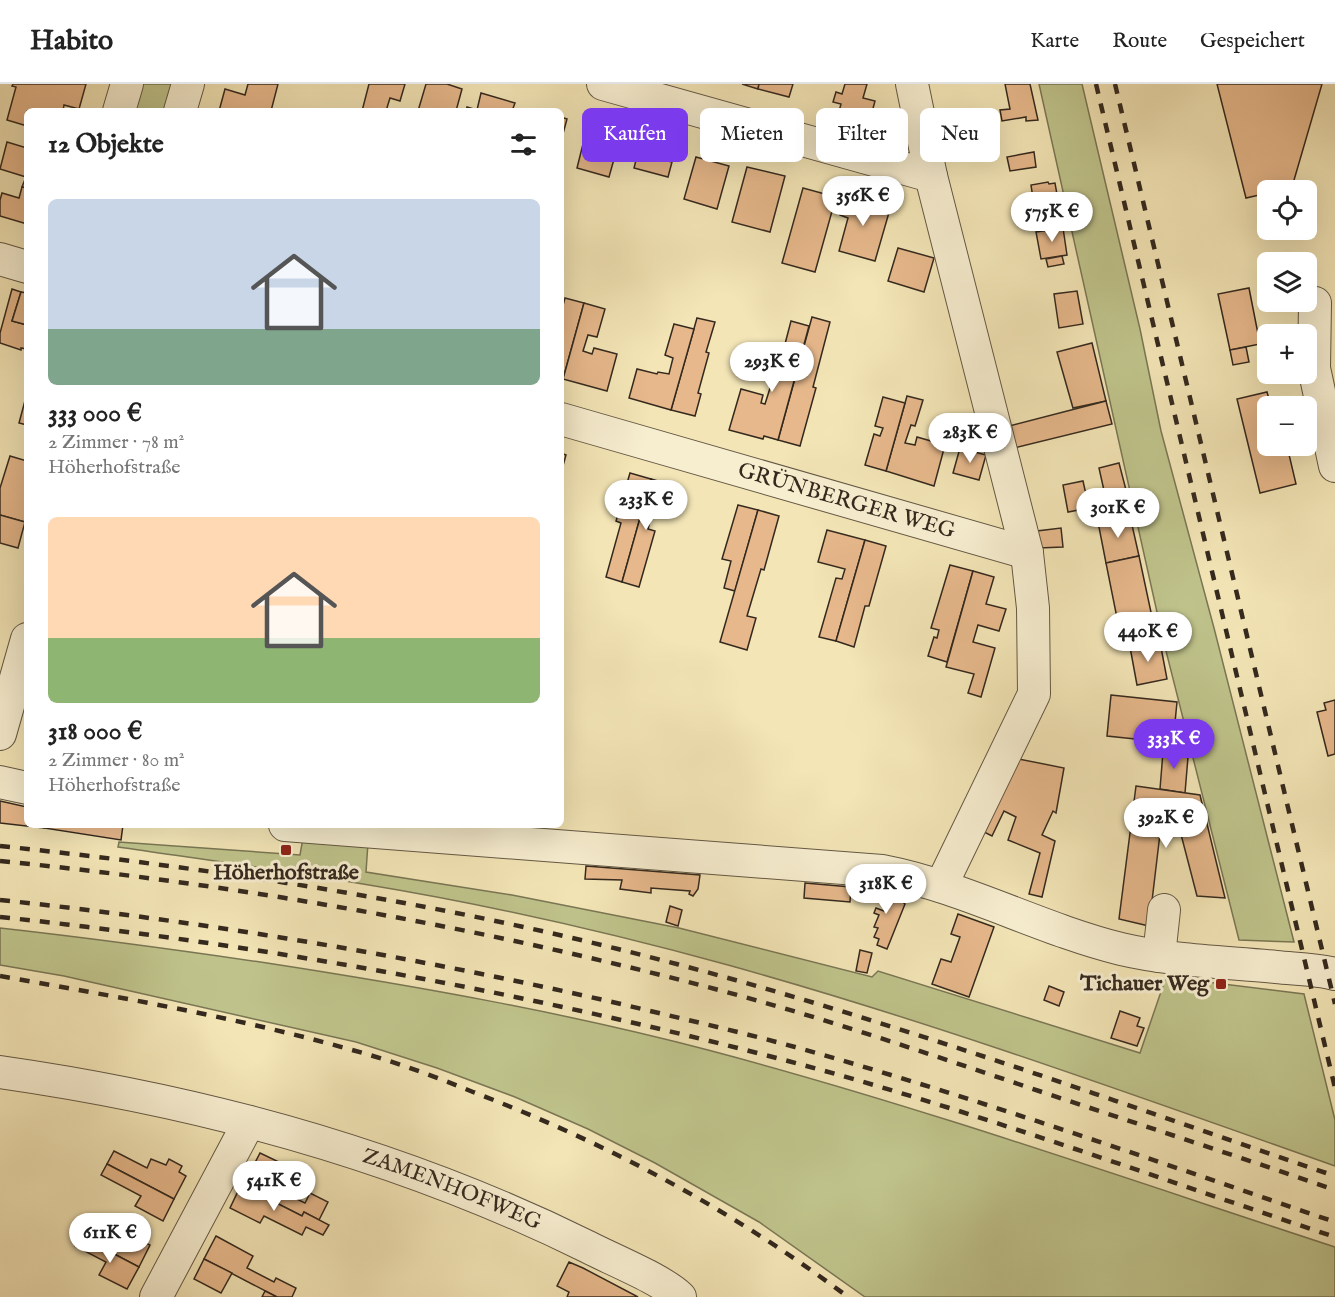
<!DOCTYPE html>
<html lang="de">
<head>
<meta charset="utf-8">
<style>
  body { margin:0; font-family:"IM FELL English",serif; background:#f6f6f6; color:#222; height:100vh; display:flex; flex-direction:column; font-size:22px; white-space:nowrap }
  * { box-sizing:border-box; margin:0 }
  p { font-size:20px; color:#767676 }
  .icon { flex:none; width:33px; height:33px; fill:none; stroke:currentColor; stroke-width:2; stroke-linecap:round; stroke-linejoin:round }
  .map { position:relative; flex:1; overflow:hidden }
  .details { position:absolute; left:24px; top:24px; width:540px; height:720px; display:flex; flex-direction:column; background:#fff; border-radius:9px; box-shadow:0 6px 24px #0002 }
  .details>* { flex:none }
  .top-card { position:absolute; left:582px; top:24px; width:570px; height:54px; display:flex; gap:12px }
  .tools { position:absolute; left:1257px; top:96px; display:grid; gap:12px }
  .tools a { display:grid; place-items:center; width:60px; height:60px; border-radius:9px; background:#fff; box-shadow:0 6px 24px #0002; font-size:30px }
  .price { position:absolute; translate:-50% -51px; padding:0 14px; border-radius:21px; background:#fff; color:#222; font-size:20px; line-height:39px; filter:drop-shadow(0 2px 3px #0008) }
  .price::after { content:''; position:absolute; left:50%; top:36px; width:18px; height:14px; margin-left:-9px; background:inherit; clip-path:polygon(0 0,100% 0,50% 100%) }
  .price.on { background:#7c3aed; color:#fff }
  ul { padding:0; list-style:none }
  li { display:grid; align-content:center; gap:12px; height:318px; padding:0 24px }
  li span { display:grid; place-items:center; height:186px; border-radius:9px; color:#555 }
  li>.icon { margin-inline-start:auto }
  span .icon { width:108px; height:108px; fill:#fffc; stroke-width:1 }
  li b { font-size:26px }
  h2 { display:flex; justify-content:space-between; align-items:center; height:72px; padding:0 24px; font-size:26px }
  .pill { padding:0 21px; border-radius:9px; background:#fff; box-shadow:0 6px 24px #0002; font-size:21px; line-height:54px }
  .pill.on { background:#7c3aed; color:#fff }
  header { display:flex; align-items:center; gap:36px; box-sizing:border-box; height:84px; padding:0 30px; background:#fff; border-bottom:2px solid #e0e0e0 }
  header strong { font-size:28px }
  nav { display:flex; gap:33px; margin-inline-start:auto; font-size:21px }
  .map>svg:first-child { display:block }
</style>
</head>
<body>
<header>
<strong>Habito</strong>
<nav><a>Karte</a><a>Route</a><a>Gespeichert</a></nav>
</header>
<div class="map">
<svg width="1335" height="1213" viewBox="0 0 1335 1213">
  <rect width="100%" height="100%" fill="#f3e5b6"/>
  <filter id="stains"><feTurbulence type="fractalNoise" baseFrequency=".00333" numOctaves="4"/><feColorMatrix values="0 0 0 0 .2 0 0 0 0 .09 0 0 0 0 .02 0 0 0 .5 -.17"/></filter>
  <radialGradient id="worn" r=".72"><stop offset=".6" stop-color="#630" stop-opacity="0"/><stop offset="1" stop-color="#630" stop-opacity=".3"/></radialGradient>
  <g fill="#bfc38b" stroke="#7a7654" stroke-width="1.5">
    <polygon points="138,0 176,0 169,27 131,27"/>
    <polygon points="1039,0 1082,0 1140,245 1161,347 1214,544 1294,858 1239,856 1163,555"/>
    <path d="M303 754 368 759 366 788 512 811 679 844 872 893 878 887 1140 969 1166 893 1304 910 1335 1036V1082C1134 1011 933 938 728 881 608 848 485 820 363 800 282 786 200 775 118 763L119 758 300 771Z"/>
    <path d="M0 844C90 854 178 866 267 879 416 902 563 928 708 966 920 1022 1127 1095 1335 1163V1213H865L759 1138 655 1079 588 1045 515 1013 437 984 356 958 64 892 0 881Z"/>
  </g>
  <g fill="#e6b88b" stroke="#34291e" stroke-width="1.5">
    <polygon points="13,0 86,0 79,25 64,21 63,27 27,27 27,42 7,36 16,3 12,2"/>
    <polygon points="248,0 278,0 271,27 219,27 225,5 245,11"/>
    <polygon points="369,0 405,0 400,17 390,14 386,27 362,27"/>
    <polygon points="426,0 447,0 462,5 456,27 418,27"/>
    <polygon points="742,0 759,0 758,5"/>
    <polygon points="759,0 793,0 789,13 758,5"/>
    <polygon points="845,0 867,0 863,14 875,17 868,43 837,35 841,20 833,18 836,8 842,10"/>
    <polygon points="1005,0 1030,0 1038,36 1026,37 1026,33 1002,37 1000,26 1010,25"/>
    <polygon points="1217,0 1322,0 1292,103 1268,106 1268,109 1246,114"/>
    <polygon points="481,9 515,19 512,27 466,27 467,23 477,26"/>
    <polygon points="561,33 567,35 561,57"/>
    <polygon points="588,40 617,48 613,66 616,68 609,93 577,84"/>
    <polygon points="641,57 668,64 664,76 672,78 668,93 634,84"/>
    <polygon points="7,58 27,64 27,104 22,103 26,93 0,85"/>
    <polygon points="1034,68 1036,83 1010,87 1007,73"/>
    <polygon points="696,73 729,82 717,125 684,115"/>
    <polygon points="747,83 785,92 770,148 732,138"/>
    <polygon points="1048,98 1049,100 1055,99 1063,144 1038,147 1031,101"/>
    <polygon points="22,103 27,104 27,140 0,132 0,116 2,109 19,114"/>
    <polygon points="803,104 836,113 815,188 782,179"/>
    <polygon points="847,105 859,108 857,116 890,125 875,177 839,167 848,134 840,131"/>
    <polygon points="1063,144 1067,171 1041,175 1036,148"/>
    <polygon points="898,164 934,174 924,208 888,197"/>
    <polygon points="1062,172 1064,180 1048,183 1046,175"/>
    <polygon points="1249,204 1260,260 1230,266 1218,210"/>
    <polygon points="12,205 21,208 12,237 27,241 27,265 21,264 21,266 0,259 0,249"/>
    <polygon points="1077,207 1083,240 1059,244 1054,210"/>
    <polygon points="21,208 27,209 27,241 12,237"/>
    <polygon points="565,214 584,219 563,295 561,294 561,229"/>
    <polygon points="584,219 605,225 597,253 588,251 583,267 592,270 594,264 617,270 607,307 563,295"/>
    <polygon points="812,233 830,238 813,303 816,304 800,362 778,356"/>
    <polygon points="697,234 715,238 706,268 709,269 698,309 701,310 695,332 671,326"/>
    <polygon points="791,237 809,242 778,356 764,352 763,355 729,346 741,305 763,311 761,319 765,320 771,301 774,302"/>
    <polygon points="674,240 694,245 671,326 629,314 637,285 657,290 658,288 669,290 673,274 665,271"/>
    <polygon points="1092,259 1106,317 1073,324 1057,268"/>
    <polygon points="1246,263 1249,278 1233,281 1230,266"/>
    <polygon points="1267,308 1271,322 1268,322 1268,362 1287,362 1296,400 1260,409 1237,315"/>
    <polygon points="907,312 923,316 915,342 911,341 905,359 915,361 917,353 945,361 934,402 886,387"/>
    <polygon points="26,313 27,314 27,341 19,339"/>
    <polygon points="883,313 905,319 886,387 865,381 874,350 880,352 883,344 875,342"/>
    <polygon points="1106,317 1112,340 1010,365 1005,343"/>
    <polygon points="960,364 986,371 979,396 953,389"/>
    <polygon points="561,369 566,371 561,389"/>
    <polygon points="10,372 27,377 27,430 25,438 0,431 0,404"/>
    <polygon points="1119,379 1126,406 1105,411 1099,384"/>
    <polygon points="630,389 651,395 622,498 606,493 621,439 616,437"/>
    <polygon points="651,395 672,401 663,433 652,429 648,445 655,447 639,503 622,498"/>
    <polygon points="1083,397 1089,424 1068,428 1063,401"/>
    <polygon points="738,421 758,426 735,507 724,504 731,477 722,475"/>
    <polygon points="758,426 779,432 764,486 761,485 747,532 756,534 747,566 720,558"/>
    <polygon points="0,431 25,438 18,464 0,459"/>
    <polygon points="1130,432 1139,472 1106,479 1098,438"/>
    <polygon points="1061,444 1063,463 1039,464 1037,447"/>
    <polygon points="827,446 865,456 836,557 819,553 836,494 842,495 845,485 818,478"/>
    <polygon points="865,456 886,462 869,522 865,522 854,563 836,557"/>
    <polygon points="1139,472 1152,533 1118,539 1106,479"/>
    <polygon points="950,481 973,487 947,578 928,572 934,553 937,554 939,546 931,544"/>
    <polygon points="973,487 994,493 986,520 1006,525 999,547 978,541 973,558 995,564 981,613 968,609 974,590 946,583"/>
    <polygon points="1160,558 1167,595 1137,601 1130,563"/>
    <polygon points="1111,611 1177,618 1173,659 1107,652"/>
    <polygon points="1335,616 1335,670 1328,672 1317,628 1326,626 1324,619"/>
    <polygon points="1173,660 1183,662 1182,672 1188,673 1185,709 1160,705 1163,668 1171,669"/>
    <polygon points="1014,674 1064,684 1056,729 1053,727 1042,751 1055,757 1042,813 1029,810 1040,769 1008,756 1016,733 1004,727 992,752 976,744"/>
    <polygon points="1136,702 1200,711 1225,814 1197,812 1177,735 1162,733 1149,842 1119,835"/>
    <polygon points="0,717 27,723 27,741 45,741 44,744 0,739"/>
    <polygon points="45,741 123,741 121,756 44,744"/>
    <polygon points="586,782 700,791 698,805 693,812 689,810 690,807 651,804 651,809 620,805 622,796 585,795"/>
    <polygon points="805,799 851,803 850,818 804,814"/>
    <polygon points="867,804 890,807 905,820 887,865 877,861 879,855 874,853 878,844 874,843 879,831 874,829 876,824 884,827 887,817 867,815"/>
    <polygon points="670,822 682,826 678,842 666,838"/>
    <polygon points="958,830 994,843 969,913 932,900 941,875 951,878 960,853 951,850"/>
    <polygon points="860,866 872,869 867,889 856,887"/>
    <polygon points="1049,902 1064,908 1059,922 1044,916"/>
    <polygon points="1120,927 1140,934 1137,942 1144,944 1137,962 1111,954"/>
    <polygon points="114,1067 147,1084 151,1075 166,1081 169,1075 182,1082 179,1088 186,1092 174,1115 107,1080"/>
    <polygon points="260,1069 279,1078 273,1088 290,1097 284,1109 305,1119 310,1109 328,1118 319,1136 304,1128 302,1132 243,1102"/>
    <polygon points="107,1080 174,1115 163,1137 135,1122 141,1112 101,1091"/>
    <polygon points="241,1101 302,1132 304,1128 329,1141 323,1151 306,1143 302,1151 264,1132 260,1139 230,1124"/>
    <polygon points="85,1142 116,1158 122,1147 150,1161 139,1183 80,1152"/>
    <polygon points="80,1152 139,1183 127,1205 99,1191 106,1178 75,1162"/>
    <polygon points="216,1152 253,1172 247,1184 274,1198 276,1194 296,1204 292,1213 277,1213 204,1175"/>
    <polygon points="204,1175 232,1189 221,1209 194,1195"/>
    <polygon points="569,1178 583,1184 638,1213 567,1213 569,1208 557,1202"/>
    <polygon points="265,1207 277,1213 262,1213"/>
  </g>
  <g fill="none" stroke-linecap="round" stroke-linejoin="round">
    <g stroke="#645844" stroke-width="34">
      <g id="minor">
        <polyline points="603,0 931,92"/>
        <polyline points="912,0 931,92 1027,469 1033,524 1034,610 941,802"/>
        <polyline points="119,27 127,0"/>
        <polyline points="180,27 188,0"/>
        <polyline points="0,175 27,183"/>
        <polyline points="1315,219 1314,284 1335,382"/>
        <path id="s1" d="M561 335 1027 469"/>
        <polyline points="0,650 27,555"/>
        <polyline points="0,698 27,704"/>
        <path d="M285 741 882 787C965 803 1040 845 1121 865 1172 877 1225 878 1276 883 1295 885 1317 885 1335 890"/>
        <polyline points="1159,872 1164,826"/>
        <path id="s2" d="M0 988C203 1017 404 1072 588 1163 613 1176 661 1195 680 1213"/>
        <polyline points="156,1213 249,1038"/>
      </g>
    </g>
    <use href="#minor" stroke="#f7eed0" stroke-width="32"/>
    <g stroke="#34291e" stroke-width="4.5" stroke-dasharray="10 10" stroke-linecap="butt">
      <polyline points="1096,0 1335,1004"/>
      <polyline points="1115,0 1335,920"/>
      <path d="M0 762C209 784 418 815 622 866 864 926 1099 1012 1335 1092"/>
      <path d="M0 777C241 801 481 843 715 905 825 934 932 971 1039 1007 1138 1040 1237 1072 1335 1106"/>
      <path d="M0 816C209 838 416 873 621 920 679 934 737 947 795 963 977 1014 1156 1077 1335 1138"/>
      <path d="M0 833C266 861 530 909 788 977 973 1026 1154 1093 1335 1153"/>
      <path d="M0 892C118 913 236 933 352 966 393 977 434 992 473 1008 609 1060 732 1126 848 1213"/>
    </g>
  </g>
  <g fill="#8f2418" stroke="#f7eed0" stroke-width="2">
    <rect x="280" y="760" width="12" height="12" rx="3"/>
    <rect x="1215" y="894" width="12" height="12" rx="3"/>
  </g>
  <g text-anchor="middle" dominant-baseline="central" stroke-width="6" stroke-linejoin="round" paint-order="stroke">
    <g font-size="22" fill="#34291e" stroke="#f7eed0">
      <text stroke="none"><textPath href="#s1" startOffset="297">GRÜNBERGER WEG</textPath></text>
      <text stroke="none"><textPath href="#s2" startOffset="468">ZAMENHOFWEG</textPath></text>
    </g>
    <g font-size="22" font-weight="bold" fill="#34291e" stroke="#f7eed0">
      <text x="286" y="789">Höherhofstraße</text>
      <text x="1209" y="900" text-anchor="end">Tichauer Weg</text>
    </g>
  </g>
  <rect width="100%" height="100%" filter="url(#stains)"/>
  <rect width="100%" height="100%" fill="url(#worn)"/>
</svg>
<div class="tools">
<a><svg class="icon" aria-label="locate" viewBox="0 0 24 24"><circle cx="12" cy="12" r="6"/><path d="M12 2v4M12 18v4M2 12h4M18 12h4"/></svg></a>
<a><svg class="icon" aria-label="layers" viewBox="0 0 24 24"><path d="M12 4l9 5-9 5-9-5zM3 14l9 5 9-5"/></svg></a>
<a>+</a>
<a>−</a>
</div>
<b class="price" style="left:863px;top:143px">356K €</b>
<b class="price" style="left:1052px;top:159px">575K €</b>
<b class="price" style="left:772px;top:309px">293K €</b>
<b class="price" style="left:970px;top:380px">283K €</b>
<b class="price" style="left:646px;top:447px">233K €</b>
<b class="price" style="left:1118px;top:455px">301K €</b>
<b class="price" style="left:1148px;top:579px">440K €</b>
<b class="price on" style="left:1174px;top:686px">333K €</b>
<b class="price" style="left:1166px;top:765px">392K €</b>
<b class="price" style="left:886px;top:831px">318K €</b>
<b class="price" style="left:274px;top:1128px">541K €</b>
<b class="price" style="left:110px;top:1180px">611K €</b>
<div class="top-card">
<a class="pill on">Kaufen</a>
<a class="pill">Mieten</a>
<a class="pill">Filter</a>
<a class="pill">Neu</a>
</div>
<section class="details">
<h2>12 Objekte<svg class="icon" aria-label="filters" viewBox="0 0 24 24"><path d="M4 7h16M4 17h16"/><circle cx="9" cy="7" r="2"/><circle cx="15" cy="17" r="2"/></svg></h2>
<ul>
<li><span style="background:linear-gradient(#c9d6e8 70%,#7fa58c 0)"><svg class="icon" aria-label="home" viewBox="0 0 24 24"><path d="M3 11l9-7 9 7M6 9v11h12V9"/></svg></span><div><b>333 000 €</b><p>2 Zimmer · 78 m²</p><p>Höherhofstraße</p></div></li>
<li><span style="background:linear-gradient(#ffd9b3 65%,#8fb573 0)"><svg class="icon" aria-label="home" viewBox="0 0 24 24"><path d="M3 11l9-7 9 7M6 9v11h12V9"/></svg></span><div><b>318 000 €</b><p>2 Zimmer · 80 m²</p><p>Höherhofstraße</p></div></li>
</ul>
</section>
</div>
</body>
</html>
